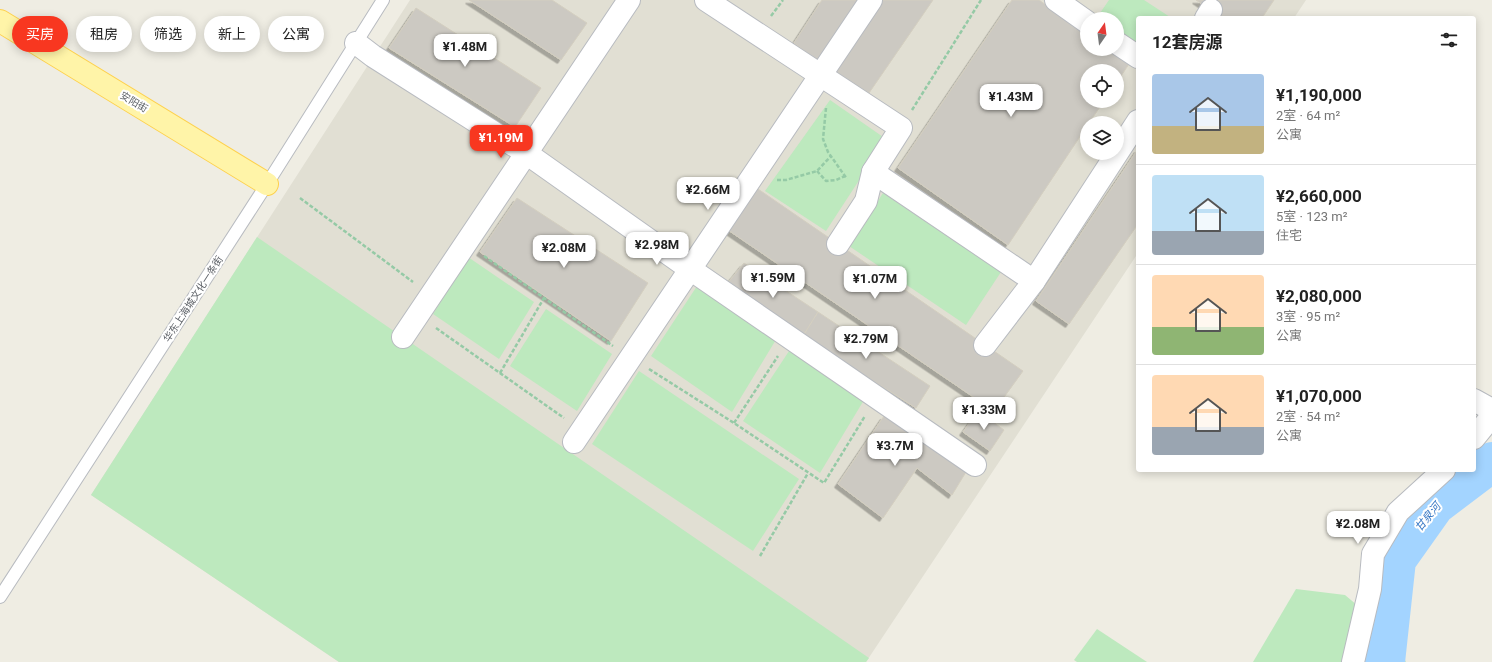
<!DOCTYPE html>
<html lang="zh">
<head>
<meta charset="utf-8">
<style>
  body { margin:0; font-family:Roboto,"Noto Sans SC",sans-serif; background:#f6f6f6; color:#222; height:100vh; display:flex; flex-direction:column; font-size:15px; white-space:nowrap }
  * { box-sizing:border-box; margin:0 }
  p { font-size:13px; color:#767676 }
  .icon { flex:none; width:22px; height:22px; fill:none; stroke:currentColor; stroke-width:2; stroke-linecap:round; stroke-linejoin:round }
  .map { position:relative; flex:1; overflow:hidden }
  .side { position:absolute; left:1136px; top:16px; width:340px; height:456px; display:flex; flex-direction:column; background:#fff; border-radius:4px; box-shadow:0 2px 10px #0003 }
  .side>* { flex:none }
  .top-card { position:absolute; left:12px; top:16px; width:380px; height:36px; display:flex; gap:8px }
  .needle { width:26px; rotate:14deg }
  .buttons { position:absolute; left:1080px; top:12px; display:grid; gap:8px }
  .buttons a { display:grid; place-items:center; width:44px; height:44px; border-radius:50%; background:#fff; box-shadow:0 2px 10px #0003; font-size:20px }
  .price { position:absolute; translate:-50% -34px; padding:0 9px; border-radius:8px; background:#fff; color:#222; font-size:13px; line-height:26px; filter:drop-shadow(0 1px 2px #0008) }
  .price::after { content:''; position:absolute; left:50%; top:24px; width:12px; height:9px; margin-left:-6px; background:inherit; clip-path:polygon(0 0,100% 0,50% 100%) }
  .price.active { background:#f83720; color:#fff }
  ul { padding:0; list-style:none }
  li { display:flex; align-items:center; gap:12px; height:100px; padding:0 16px }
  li+li { border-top:1px solid #e0e0e0 }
  li span { display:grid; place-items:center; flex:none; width:112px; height:80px; border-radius:4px; color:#555 }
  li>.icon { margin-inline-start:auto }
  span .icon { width:48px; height:48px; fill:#fffc; stroke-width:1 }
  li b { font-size:17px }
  h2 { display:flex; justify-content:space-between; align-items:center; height:48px; padding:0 16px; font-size:17px }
  .pill { padding:0 14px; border-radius:18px; background:#fff; box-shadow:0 2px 10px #0003; font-size:14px; line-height:36px }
  .pill.active { background:#f83720; color:#fff }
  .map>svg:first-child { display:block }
</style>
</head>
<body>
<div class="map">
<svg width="1492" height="662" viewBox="0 0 1492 662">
  <defs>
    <filter id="shadow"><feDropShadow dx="-3.5" dy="3.5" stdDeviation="0" flood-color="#0004"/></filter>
  </defs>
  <rect width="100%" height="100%" fill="#efede3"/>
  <path fill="#e1dfd3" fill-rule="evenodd" d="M410 0H1306L1294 18H1138V253L866 662H339L91 495ZM1087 19H1117V49H1087ZM1087 71H1117V101H1087ZM1087 123H1117V153H1087Z"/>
  <g fill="#bde9be">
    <polygon points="1109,0 1144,0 1170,17 1138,18 1138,43 1117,29 1117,19 1102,19 1098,16"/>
    <polygon points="830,100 886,139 826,231 765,191"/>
    <polygon points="883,193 1001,272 966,325 849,246"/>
    <polygon points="257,237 762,584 869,658 866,662 339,662 91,495"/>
    <polygon points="468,257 534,302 499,359 433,314"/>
    <polygon points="697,286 777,338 732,412 651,356"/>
    <polygon points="546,309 612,354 577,411 510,366"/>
    <polygon points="791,348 864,400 820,473 743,421"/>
    <polygon points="639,371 799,479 753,551 592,444"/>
    <polygon points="1296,589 1345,595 1389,632 1406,662 1253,662"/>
    <polygon points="1097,629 1147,662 1077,662 1074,660"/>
  </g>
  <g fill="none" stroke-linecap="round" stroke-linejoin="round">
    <polyline stroke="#a3d4ff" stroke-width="40" points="1385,662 1396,560 1435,505 1492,462"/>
  </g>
  <g fill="#ccc9c2" stroke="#d4cfc0" filter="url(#shadow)">
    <polygon points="469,0 552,0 587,23 561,60"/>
    <polygon points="822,0 862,0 819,62 794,43"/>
    <polygon points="883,0 933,0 869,93 835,71"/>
    <polygon points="1012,0 1039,0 1087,34 1087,49 1108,49 1129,64 1117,82 1117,71 1087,71 1087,101 1104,101 1089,123 1087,123 1087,126 1008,245 898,168"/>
    <polygon points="1196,0 1274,0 1262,18 1222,18"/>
    <polygon points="416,8 541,88 515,127 389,48"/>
    <polygon points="1138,149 1138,224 1069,324 1036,301"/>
    <polygon points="758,189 1023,371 994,411 728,230"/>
    <polygon points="517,198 648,283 611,341 480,252"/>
    <polygon points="744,263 818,312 803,336 727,284"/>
    <polygon points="818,312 930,386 916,408 803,336"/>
    <polygon points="978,411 1004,430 990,451 963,432"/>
    <polygon points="884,416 966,472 952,495 917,468 883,518 838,484"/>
  </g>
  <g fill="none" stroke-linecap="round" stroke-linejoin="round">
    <g stroke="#b8bbc0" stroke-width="14">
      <polyline id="service" points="0,597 267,184 383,0"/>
    </g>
    <g stroke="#b8bbc0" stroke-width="24">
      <g id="minor">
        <polyline points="706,0 901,128 873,172 1034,281"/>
        <polyline points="1056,0 1087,22"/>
        <polyline points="1206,18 1211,10"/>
        <polyline points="356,43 373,56 526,153 690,269 975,465"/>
        <polyline points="1117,43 1138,57"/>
        <polyline points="838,244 866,201 873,172"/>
        <polyline points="403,337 629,0"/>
        <polyline points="985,345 1034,281 1138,121"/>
        <polyline points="1474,400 1492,410"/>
        <polyline points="1474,438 1492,416"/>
        <polyline points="574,442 871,0"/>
        <polyline points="1353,662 1370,589 1373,554 1398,512 1444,470"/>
      </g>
    </g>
    <g stroke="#fed14d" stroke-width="24">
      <polyline id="primary" points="0,21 267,184"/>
    </g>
    <g stroke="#95caa6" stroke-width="2.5" stroke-dasharray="4 2" stroke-linecap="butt">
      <polyline points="771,16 783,0"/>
      <polyline points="826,108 823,139 828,152 847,179"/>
      <polyline points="912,110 981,0"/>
      <polyline points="817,171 826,181 836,180 845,176"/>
      <polyline points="777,180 786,180 817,171 831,156"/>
      <polyline points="300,198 413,282"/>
      <polyline points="484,256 613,346"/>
      <polyline points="436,328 564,418"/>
      <polyline points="649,369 734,423 824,483 865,416"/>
      <polyline points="500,373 544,298"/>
      <polyline points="734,423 778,356"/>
      <polyline points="760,556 808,473"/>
    </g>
    <use href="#service" stroke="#fff" stroke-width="12"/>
    <use href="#minor" stroke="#fff" stroke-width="22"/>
    <use href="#primary" stroke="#fff4a8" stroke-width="22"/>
  </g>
  <g text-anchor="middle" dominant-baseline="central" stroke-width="4" stroke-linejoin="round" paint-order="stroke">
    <g font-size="10" fill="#5b5f65" stroke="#fff">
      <text transform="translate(134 102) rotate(31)">安阳街</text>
      <text transform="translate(193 299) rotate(-57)">华东上海城文化一条街</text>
    </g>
    <g font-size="11" font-style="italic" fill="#3878c4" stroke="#fff">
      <text transform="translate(1428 517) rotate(-51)">甘泉河</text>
    </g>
  </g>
</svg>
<div class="buttons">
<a><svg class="needle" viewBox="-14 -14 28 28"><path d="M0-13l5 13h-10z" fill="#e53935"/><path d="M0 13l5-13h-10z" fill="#767676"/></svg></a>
<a><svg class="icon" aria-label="locate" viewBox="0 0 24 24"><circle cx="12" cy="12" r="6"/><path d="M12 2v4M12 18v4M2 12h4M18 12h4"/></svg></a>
<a><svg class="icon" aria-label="layers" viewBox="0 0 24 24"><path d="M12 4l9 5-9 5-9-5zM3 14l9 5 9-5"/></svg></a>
</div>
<b class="price" style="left:465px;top:68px">¥1.48M</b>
<b class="price" style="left:1011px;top:118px">¥1.43M</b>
<b class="price active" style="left:501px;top:159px">¥1.19M</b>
<b class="price" style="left:708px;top:211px">¥2.66M</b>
<b class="price" style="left:657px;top:266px">¥2.98M</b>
<b class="price" style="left:564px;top:269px">¥2.08M</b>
<b class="price" style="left:773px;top:299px">¥1.59M</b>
<b class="price" style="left:875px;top:300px">¥1.07M</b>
<b class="price" style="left:866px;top:360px">¥2.79M</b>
<b class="price" style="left:984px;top:431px">¥1.33M</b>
<b class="price" style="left:895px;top:467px">¥3.7M</b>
<b class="price" style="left:1358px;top:545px">¥2.08M</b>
<div class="top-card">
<a class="pill active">买房</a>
<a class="pill">租房</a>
<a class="pill">筛选</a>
<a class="pill">新上</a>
<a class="pill">公寓</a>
</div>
<section class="side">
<h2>12套房源<svg class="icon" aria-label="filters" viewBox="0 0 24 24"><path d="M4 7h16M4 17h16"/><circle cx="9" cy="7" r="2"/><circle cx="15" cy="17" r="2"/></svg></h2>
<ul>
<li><span style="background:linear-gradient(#a9c7e8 65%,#c2b280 0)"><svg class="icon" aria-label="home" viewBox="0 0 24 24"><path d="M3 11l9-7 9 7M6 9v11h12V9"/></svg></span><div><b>¥1,190,000</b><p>2室 · 64 m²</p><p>公寓</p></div></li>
<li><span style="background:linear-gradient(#bfe0f5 70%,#9aa5b1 0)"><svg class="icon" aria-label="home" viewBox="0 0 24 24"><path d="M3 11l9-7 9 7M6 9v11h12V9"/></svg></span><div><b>¥2,660,000</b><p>5室 · 123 m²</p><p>住宅</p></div></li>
<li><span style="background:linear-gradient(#ffd9b3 65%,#8fb573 0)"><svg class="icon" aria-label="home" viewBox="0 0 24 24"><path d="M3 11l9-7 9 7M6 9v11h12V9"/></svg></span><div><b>¥2,080,000</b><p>3室 · 95 m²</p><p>公寓</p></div></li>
<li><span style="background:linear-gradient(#ffd9b3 65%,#9aa5b1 0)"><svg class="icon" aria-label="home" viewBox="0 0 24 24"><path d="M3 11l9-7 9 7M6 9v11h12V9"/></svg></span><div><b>¥1,070,000</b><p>2室 · 54 m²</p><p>公寓</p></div></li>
</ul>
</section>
</div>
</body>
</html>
